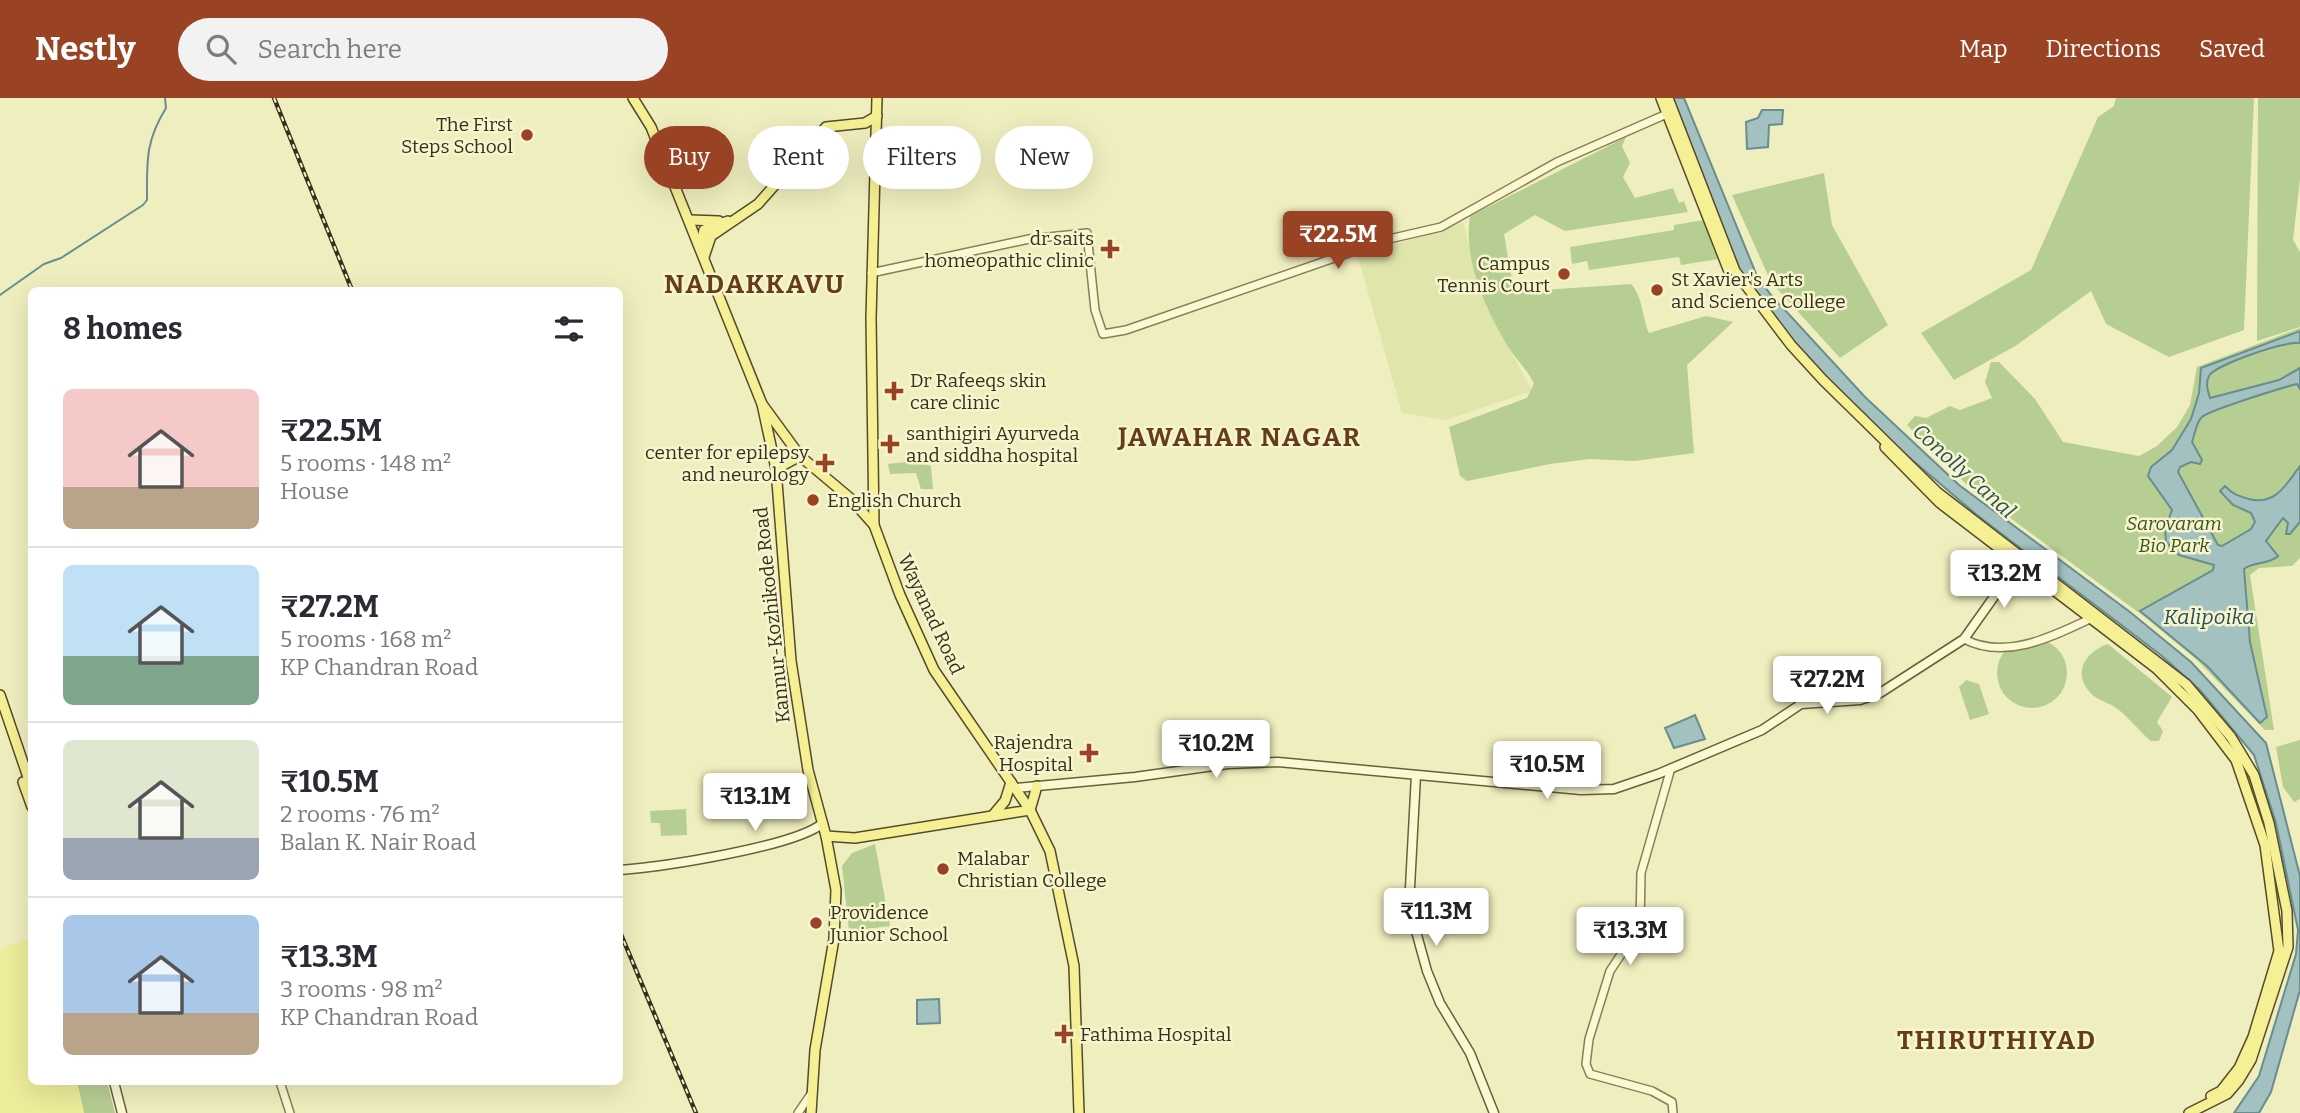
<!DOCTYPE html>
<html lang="en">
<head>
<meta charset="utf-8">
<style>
  body { margin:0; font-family:Bitter,serif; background:#f2f2f3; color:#2b2b33; height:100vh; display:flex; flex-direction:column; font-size:26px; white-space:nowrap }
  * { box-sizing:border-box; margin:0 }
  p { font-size:23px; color:#7c7c81 }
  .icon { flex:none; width:38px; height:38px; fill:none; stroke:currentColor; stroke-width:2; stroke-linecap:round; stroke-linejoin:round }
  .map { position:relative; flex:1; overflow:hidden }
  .side { position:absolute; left:28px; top:189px; width:595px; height:798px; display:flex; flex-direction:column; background:#fff; border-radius:10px; box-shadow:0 7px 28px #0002 }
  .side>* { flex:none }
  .guide { position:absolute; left:644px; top:28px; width:665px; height:63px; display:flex; gap:14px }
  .price { position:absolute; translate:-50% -60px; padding:0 16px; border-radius:7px; background:#fff; color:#222; font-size:23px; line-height:46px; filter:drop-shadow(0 2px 4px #0008) }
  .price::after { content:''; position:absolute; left:50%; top:42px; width:21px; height:16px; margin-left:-10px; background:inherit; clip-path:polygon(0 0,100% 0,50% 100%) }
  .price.current { background:#9a4224; color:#fff }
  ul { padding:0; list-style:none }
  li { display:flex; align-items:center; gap:21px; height:175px; padding:0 35px }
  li+li { border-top:2px solid #e1e1e2 }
  li span { display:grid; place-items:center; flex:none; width:196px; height:140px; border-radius:10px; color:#555 }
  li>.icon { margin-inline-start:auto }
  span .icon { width:84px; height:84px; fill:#fffc; stroke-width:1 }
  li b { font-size:30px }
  h2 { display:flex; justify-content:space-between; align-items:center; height:84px; padding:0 35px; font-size:30px }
  .tag { padding:0 24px; border-radius:32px; background:#fff; box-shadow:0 7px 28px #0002; font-size:24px; line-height:63px }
  .tag.current { background:#9a4224; color:#fff }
  header { display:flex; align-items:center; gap:42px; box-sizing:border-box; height:98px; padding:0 35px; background:#9a4224; color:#fff }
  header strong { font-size:33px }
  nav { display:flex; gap:38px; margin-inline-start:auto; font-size:24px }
  .search { width:490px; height:63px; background:#f2f2f3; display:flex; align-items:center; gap:18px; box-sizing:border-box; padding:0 24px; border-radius:38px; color:#7c7c81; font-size:26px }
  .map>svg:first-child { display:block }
</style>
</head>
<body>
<header>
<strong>Nestly</strong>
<div class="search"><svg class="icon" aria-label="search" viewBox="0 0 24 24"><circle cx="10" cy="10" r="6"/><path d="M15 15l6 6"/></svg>Search here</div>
<nav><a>Map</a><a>Directions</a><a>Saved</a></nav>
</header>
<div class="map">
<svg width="2300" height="1015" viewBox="0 0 2300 1015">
  <rect width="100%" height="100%" fill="#efeebe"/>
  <polygon fill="#dfe5ab" points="1463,124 1480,194 1532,293 1446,322 1402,315 1358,159"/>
  <g fill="#b7ce92">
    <polygon points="2116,0 2254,0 2244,232 2169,259 2106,226 2091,193 2017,247 1954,282 1921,235 2031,172 2098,19 2114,8"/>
    <polygon points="2258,0 2300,0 2300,81 2293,142 2300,154 2300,229 2257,243"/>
    <path d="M1626 39 1622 48 1630 65 1623 79 1635 100 1673 90 1679 105 1684 103 1688 114 1565 133 1535 117 1504 136 1514 194 1631 186C1643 199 1642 219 1649 235L1706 218 1733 224 1687 267 1694 355 1634 363 1590 361 1550 366 1467 383 1460 378 1449 329 1527 300 1534 285C1527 272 1517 262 1509 250 1486 212 1463 163 1470 118Z"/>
    <polygon points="1824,75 1832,127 1888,227 1840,260 1771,184 1732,97"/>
    <polygon points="1704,122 1719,161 1681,167 1679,159 1589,172 1587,163 1572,166 1570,149 1674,132 1674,127"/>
    <polygon points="2300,230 2300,460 2292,468 2259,470 2250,477 2274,632 2265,632 2197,562 2146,520 1971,391 1907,327 1915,318 1926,320 1950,308 1960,312 1992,300 1985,284 1991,264 1999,264 2035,301 2063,344 2139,358 2157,348 2177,329 2190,307 2197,269"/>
    <polygon points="915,363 931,368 933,391 921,391 916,375 890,376 888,366"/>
    <circle cx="2032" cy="575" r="35"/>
    <path d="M2108 546 2172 599 2157 624 2163 633 2159 643H2151C2140 634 2130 621 2119 612 2112 606 2103 604 2095 599 2071 579 2082 555 2108 546Z"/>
    <polygon points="1966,582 1979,586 1989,616 1970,622 1959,589"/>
    <polygon points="2300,642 2300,701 2294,704 2283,689 2276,649"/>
    <polygon points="686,711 687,737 661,738 660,725 651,725 650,713"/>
    <polygon points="875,746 890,828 849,833 842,768 852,755"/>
    <polygon points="77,984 107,984 115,1015 84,1015"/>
  </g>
  <polygon fill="#eded9a" points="31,839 32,984 77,984 84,1015 0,1015 0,851"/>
  <g fill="#a2c1c0" stroke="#698e8f" stroke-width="2">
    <polygon points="1670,0 1684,0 1757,178 1771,197 1865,299 1959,387 2130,514 2191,564 2266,645 2300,778 2300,892 2271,994 2259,1015 2234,1015 2259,978 2296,856 2298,832 2276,725 2254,657 2200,592 2162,558 1977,417 1878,333 1793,244 1764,209 1740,172"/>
    <polygon points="1762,12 1783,12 1782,26 1769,27 1768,49 1747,51 1746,24 1758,20"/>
    <path d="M2300 233V245C2288 242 2214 267 2209 278 2205 286 2208 293 2210 300L2279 282 2300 270V291L2297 286C2284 289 2210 312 2202 319 2196 324 2195 336 2192 344L2202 362 2200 366 2191 364 2180 369 2178 374 2218 447 2222 448 2251 431 2255 424 2251 415 2233 407 2220 393 2225 388C2232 396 2239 398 2249 401 2275 408 2286 387 2300 368V424L2290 436H2286L2288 425 2283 420 2266 443 2278 458C2269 467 2254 463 2244 471L2250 544 2267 619 2260 625 2207 568 2140 513 2213 472 2214 467 2179 457 2166 444 2165 430 2172 412 2148 378 2151 369 2172 352 2191 321 2199 295 2201 270Z"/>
    <polygon points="1695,617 1705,641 1674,650 1665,630"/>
    <polygon points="939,901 940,925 917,926 917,902"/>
  </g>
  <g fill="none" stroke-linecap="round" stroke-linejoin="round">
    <path stroke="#698e8f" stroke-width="2" d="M0 197 44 166 61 160 143 107 147 102C147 64 145 44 166 10L165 0"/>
    <g stroke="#887e56" stroke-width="10">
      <g id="tertiary">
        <polyline points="871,175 1029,141 1087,135 1095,212 1103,236 1126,232 1389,141 1441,129 1557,64 1669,15"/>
        <path d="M1964 541C2006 563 2053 538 2092 520"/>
        <polyline points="1671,670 1641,775 1640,828 1610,873 1589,941 1586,966 1590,976 1652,993 1672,1004 1673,1015"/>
        <polyline points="280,984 290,1015"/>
        <polyline points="798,1015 811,996"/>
      </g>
    </g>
    <g stroke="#6a5f3a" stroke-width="11">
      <g id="secondary">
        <polyline points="1416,677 1409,808 1427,873 1440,905 1470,955 1494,1015"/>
        <polyline points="1015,690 1135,679 1228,666 1278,664 1581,692 1614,691 1658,676 1762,632 1801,606 1860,602 1880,595 1964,541 2018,465"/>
        <path d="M620 772C660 769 795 749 823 725"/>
        <polyline points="114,984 122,1015"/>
      </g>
    </g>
    <g stroke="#564a2b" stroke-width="12">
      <g id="primary">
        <polyline points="633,0 651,29 762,306 800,358 850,400 874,427"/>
        <polyline points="877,0 871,220 874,427 900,497 934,572 1030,712 1050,753 1074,868 1079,1015"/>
        <polyline points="1661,0 1728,171"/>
        <polyline points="1668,0 1735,173 1791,247 1823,282 1937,394 2186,586 2231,639 2254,677 2269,725 2287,813 2288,849 2251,962 2239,982 2227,996 2189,1015"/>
        <polyline points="690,122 719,123"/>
        <polyline points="701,147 704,132 728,123"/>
        <polyline points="704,159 711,138 758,106 826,29 865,25 877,18"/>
        <polyline points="762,306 776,371 791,563 808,672 826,738 836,792 834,841 815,952 811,1015"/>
        <polyline points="1885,349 1940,405 2157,571 2198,612 2236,662 2265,747 2279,853 2253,939 2239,970 2221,993 2211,998"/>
        <polyline points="776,371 800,358"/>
        <polyline points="0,597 32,691"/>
        <polyline points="23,684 32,709"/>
        <polyline points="1030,712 1037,688"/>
        <polyline points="994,716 1005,703 1011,684"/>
        <polyline points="826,738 855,740 1030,712"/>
      </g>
    </g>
    <use href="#tertiary" stroke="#faf9d2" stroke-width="7"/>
    <use href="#secondary" stroke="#faf9d2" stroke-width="8"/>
    <use href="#primary" stroke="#f5f094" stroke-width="9"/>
    <g stroke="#37301c" stroke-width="4.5">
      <g id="rail">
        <polyline points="274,0 352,192"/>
        <polyline points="620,834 696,1015"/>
      </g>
    </g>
    <use href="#rail" stroke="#f7f5ce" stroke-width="2" stroke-dasharray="5" stroke-linecap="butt"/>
  </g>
  <g fill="#9a4224" stroke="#f7f5ce" stroke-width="2.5">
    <circle cx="527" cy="37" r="7"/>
    <path d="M1106.5 140.5h7v7h7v7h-7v7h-7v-7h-7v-7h7z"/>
    <circle cx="1564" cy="176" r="7"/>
    <circle cx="1657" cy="192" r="7"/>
    <path d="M890.5 282.5h7v7h7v7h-7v7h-7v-7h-7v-7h7z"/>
    <path d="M886.5 335.5h7v7h7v7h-7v7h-7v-7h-7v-7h7z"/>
    <path d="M821.5 354.5h7v7h7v7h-7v7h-7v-7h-7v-7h7z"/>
    <circle cx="813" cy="402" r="7"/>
    <path d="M1085.5 644.5h7v7h7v7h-7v7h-7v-7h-7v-7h7z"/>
    <circle cx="943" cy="771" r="7"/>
    <circle cx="816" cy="825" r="7"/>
    <path d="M1060.5 925.5h7v7h7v7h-7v7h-7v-7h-7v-7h7z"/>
  </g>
  <g text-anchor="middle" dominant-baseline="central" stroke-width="5" stroke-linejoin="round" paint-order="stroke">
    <g font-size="19" fill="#37301c" stroke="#f7f5ce" text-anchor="start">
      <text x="513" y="26" text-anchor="end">The First<tspan x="513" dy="22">Steps School</tspan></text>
      <text x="1094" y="140" text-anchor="end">dr saits<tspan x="1094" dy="22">homeopathic clinic</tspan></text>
      <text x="1550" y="165" text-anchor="end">Campus<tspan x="1550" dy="22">Tennis Court</tspan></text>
      <text x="1671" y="181">St Xavier's Arts<tspan x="1671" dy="22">and Science College</tspan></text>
      <text x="910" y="282">Dr Rafeeqs skin<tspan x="910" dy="22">care clinic</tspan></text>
      <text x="906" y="335">santhigiri Ayurveda<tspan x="906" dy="22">and siddha hospital</tspan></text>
      <text x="809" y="354" text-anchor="end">center for epilepsy<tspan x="809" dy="22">and neurology</tspan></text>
      <text x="827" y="402">English Church</text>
      <text x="1073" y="644" text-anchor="end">Rajendra<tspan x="1073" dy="22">Hospital</tspan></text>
      <text x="957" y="760">Malabar<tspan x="957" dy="22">Christian College</tspan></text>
      <text x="830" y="814">Providence<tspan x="830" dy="22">Junior School</tspan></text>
      <text x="1080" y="936">Fathima Hospital</text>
    </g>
    <g font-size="19" font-style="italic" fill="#3a5421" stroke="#f7f5ce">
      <text x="2174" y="425">Sarovaram<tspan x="2174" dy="22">Bio Park</tspan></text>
    </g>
    <g font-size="19" fill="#37301c" stroke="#f7f5ce">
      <text transform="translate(931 516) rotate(65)">Wayanad Road</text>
      <text transform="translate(772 517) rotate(-96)">Kannur-Kozhikode Road</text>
    </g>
    <g font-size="21" font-style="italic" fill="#2a4f58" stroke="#f7f5ce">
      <text transform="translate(1964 373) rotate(42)">Conolly Canal</text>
      <text x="2209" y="519">Kalipoika</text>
    </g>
    <g font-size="26" font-weight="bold" letter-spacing="2" fill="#653d19" stroke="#f7f5ce">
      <text x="755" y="186">NADAKKAVU</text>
      <text x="1240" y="339">JAWAHAR NAGAR</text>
      <text x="1997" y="942">THIRUTHIYAD</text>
    </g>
  </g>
</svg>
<b class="price current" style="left:1338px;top:173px">₹22.5M</b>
<b class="price" style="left:2004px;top:512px">₹13.2M</b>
<b class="price" style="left:1827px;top:618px">₹27.2M</b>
<b class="price" style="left:1216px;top:682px">₹10.2M</b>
<b class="price" style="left:1547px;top:703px">₹10.5M</b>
<b class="price" style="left:755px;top:735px">₹13.1M</b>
<b class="price" style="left:1436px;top:850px">₹11.3M</b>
<b class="price" style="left:1630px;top:869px">₹13.3M</b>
<div class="guide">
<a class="tag current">Buy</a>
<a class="tag">Rent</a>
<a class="tag">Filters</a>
<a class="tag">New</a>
</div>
<section class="side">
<h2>8 homes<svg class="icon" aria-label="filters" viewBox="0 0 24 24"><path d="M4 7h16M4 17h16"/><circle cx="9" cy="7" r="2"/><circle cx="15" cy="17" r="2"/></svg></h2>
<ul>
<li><span style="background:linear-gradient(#f6c9c9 70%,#b9a48a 0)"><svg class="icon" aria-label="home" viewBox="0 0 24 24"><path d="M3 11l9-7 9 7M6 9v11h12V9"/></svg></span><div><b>₹22.5M</b><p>5 rooms · 148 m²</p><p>House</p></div></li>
<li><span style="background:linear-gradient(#bfe0f5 65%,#7fa58c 0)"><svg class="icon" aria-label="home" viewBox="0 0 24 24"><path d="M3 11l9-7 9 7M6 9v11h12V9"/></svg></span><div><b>₹27.2M</b><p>5 rooms · 168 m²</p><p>KP Chandran Road</p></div></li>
<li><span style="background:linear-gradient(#dfe7d0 70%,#9aa5b1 0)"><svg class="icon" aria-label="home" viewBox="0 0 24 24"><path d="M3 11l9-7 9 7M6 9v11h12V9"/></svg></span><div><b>₹10.5M</b><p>2 rooms · 76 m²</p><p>Balan K. Nair Road</p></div></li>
<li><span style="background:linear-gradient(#a9c7e8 70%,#b9a48a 0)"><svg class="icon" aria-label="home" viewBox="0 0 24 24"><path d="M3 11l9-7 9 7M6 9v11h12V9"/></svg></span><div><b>₹13.3M</b><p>3 rooms · 98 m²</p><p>KP Chandran Road</p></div></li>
</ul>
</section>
</div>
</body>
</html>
